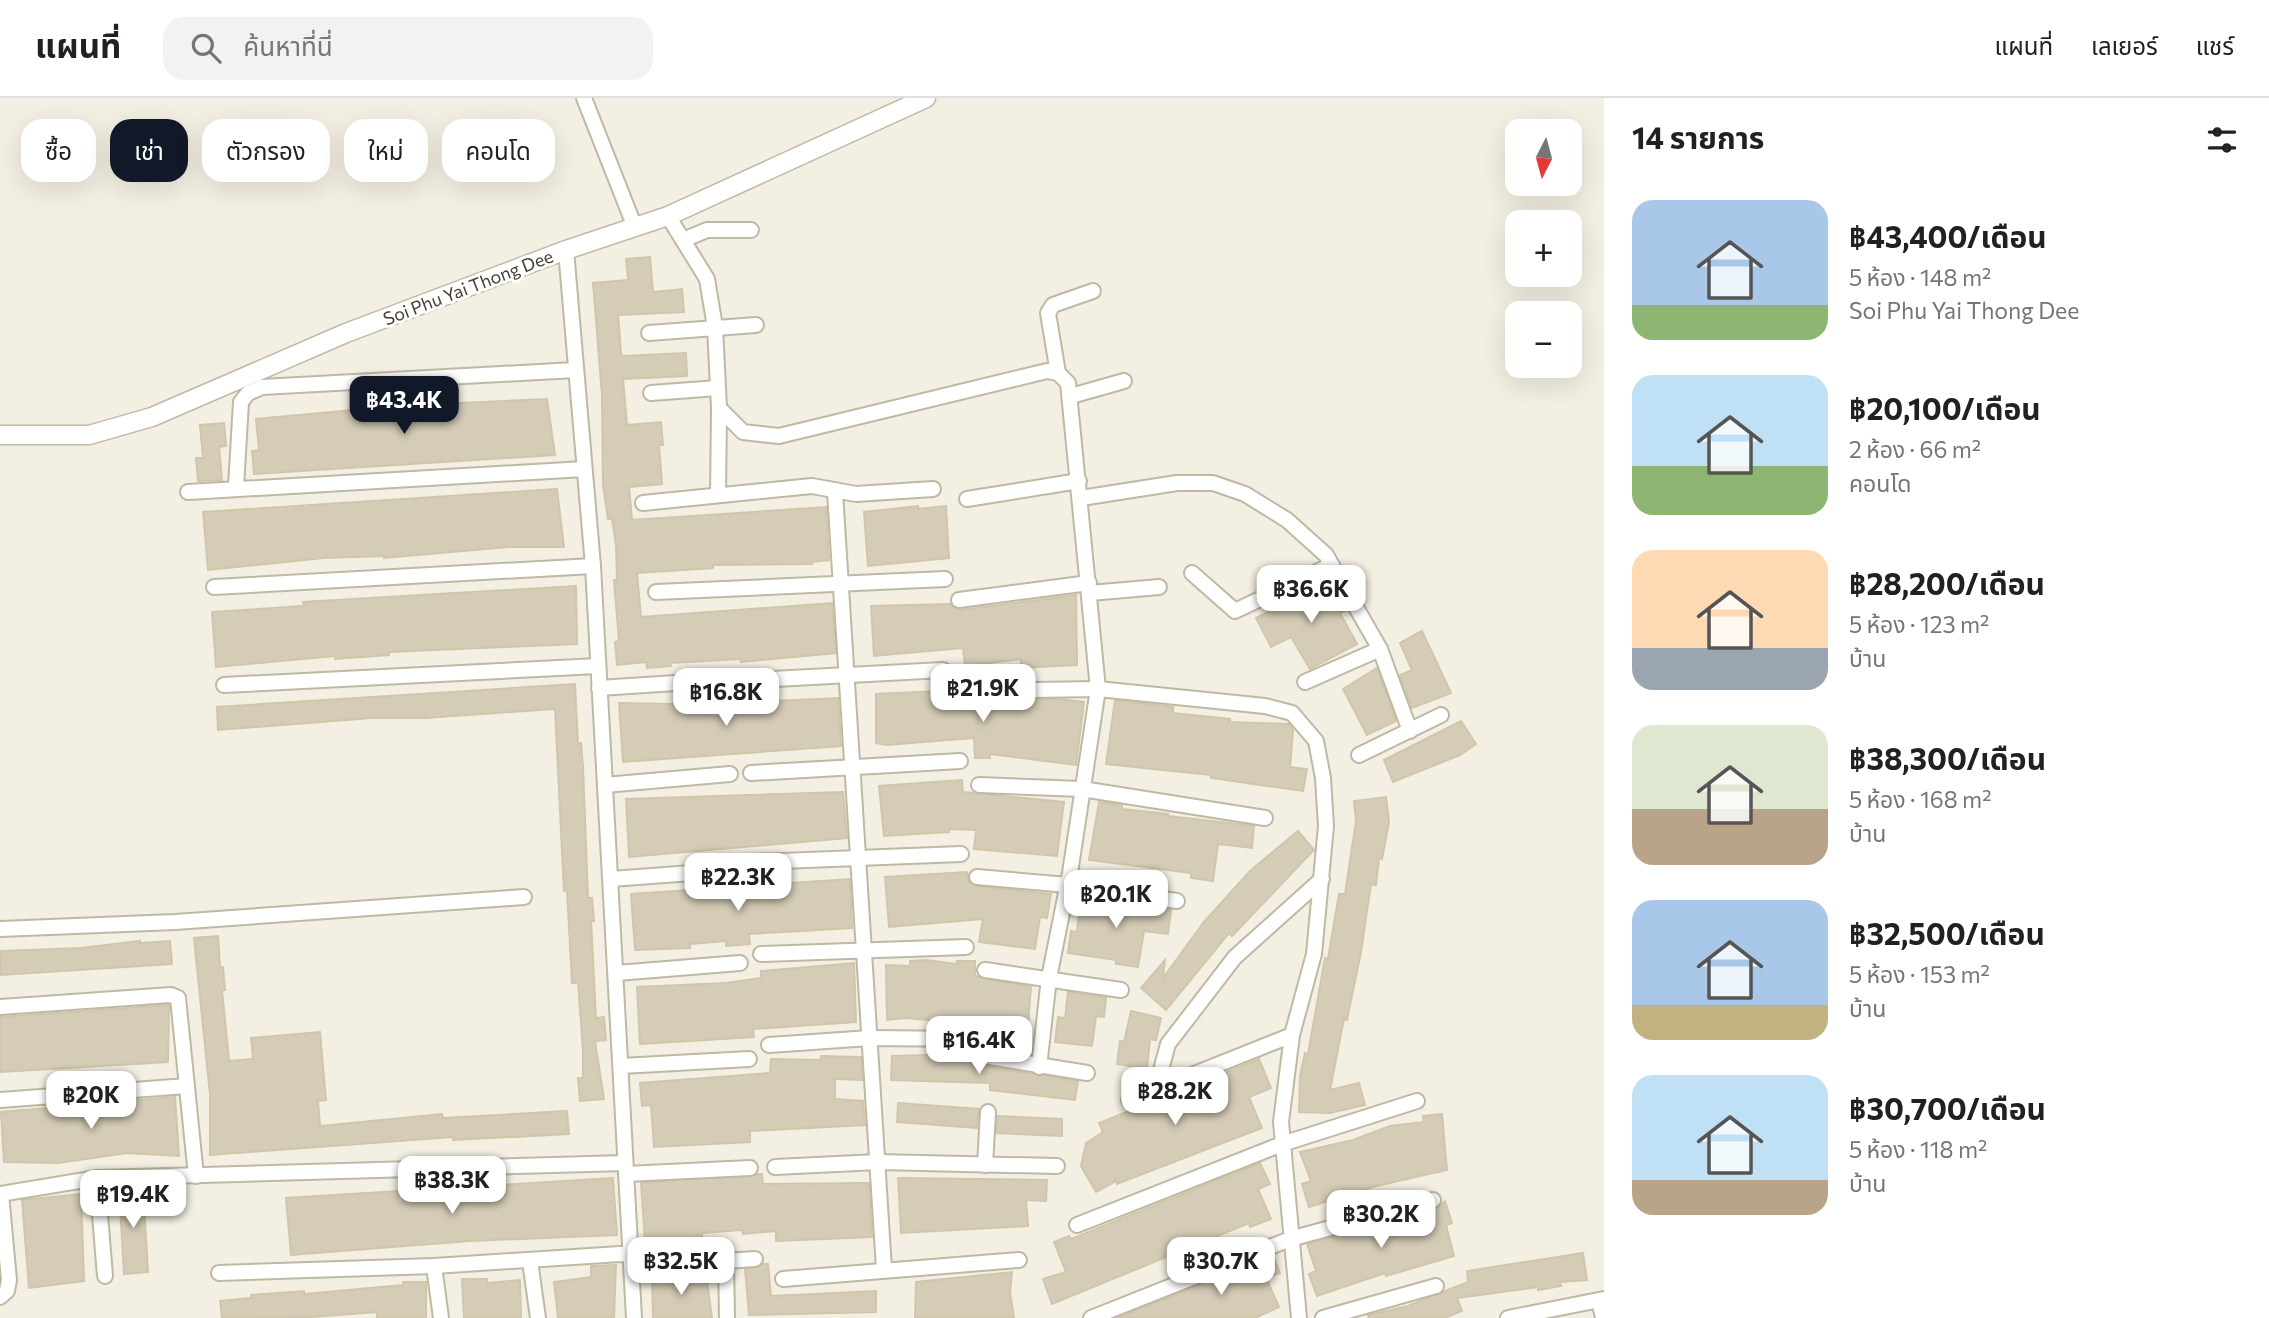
<!DOCTYPE html>
<html lang="th">
<head>
<meta charset="utf-8">
<style>
  body { margin:0; font-family:Commissioner,"Noto Sans Thai",sans-serif; background:#f2f2f2; color:#202124; height:100vh; display:flex; flex-direction:column; font-size:26px; white-space:nowrap }
  * { box-sizing:border-box; margin:0 }
  p { font-size:23px; color:#757577 }
  .icon { flex:none; width:38px; height:38px; fill:none; stroke:currentColor; stroke-width:2; stroke-linecap:round; stroke-linejoin:round }
  .map { position:relative; flex:1; overflow:hidden }
  .sheet { display:flex; flex-direction:column; background:#fff; width:665px }
  .sheet>* { flex:none }
  .top-card { position:absolute; left:21px; top:21px; width:665px; height:63px; display:flex; gap:14px }
  .needle { width:46px; rotate:186deg }
  .tools { position:absolute; left:1505px; top:21px; display:grid; gap:14px }
  .tools a { display:grid; place-items:center; width:77px; height:77px; border-radius:14px; background:#fff; box-shadow:0 7px 28px #0002; font-size:35px }
  .price { position:absolute; translate:-50% -60px; padding:0 16px; border-radius:14px; background:#fff; color:#222; font-size:23px; line-height:46px; filter:drop-shadow(0 2px 4px #0008) }
  .price::after { content:''; position:absolute; left:50%; top:42px; width:21px; height:16px; margin-left:-10px; background:inherit; clip-path:polygon(0 0,100% 0,50% 100%) }
  .price.selected { background:#111827; color:#fff }
  ul { padding:0; list-style:none }
  li { display:flex; align-items:center; gap:21px; height:175px; padding:0 28px }
  li span { display:grid; place-items:center; flex:none; width:196px; height:140px; border-radius:21px; color:#555 }
  li>.icon { margin-inline-start:auto }
  span .icon { width:84px; height:84px; fill:#fffc; stroke-width:1 }
  li b { font-size:30px }
  h2 { display:flex; justify-content:space-between; align-items:center; height:84px; padding:0 28px; font-size:30px }
  .chip { padding:0 24px; border-radius:21px; background:#fff; box-shadow:0 7px 28px #0002; font-size:24px; line-height:63px }
  .chip.selected { background:#111827; color:#fff }
  header { display:flex; align-items:center; gap:42px; box-sizing:border-box; height:98px; padding:0 35px; background:#fff; border-bottom:2px solid #e0e0e0 }
  header strong { font-size:33px }
  nav { display:flex; gap:38px; margin-inline-start:auto; font-size:24px }
  .search { width:490px; height:63px; background:#f2f2f2; display:flex; align-items:center; gap:18px; box-sizing:border-box; padding:0 24px; border-radius:21px; color:#757577; font-size:26px }
  main { display:flex; flex:1; min-height:0 }
  .map>svg:first-child { display:block }
</style>
</head>
<body>
<header>
<strong>แผนที่</strong>
<div class="search"><svg class="icon" aria-label="search" viewBox="0 0 24 24"><circle cx="10" cy="10" r="6"/><path d="M15 15l6 6"/></svg>ค้นหาที่นี่</div>
<nav><a>แผนที่</a><a>เลเยอร์</a><a>แชร์</a></nav>
</header>
<main>
<div class="map">
<svg width="1604" height="1220" viewBox="0 0 1604 1220">
  <rect width="100%" height="100%" fill="#f3efe2"/>
  <g fill="#d5ccb7" stroke="#d1c5aa" stroke-width="2">
    <polygon points="650,159 653,194 682,191 684,214 618,217 621,254 622,258 686,255 687,278 623,281 627,327 661,324 663,347 659,347 662,386 629,389 632,422 826,409 829,462 812,464 812,466 713,467 713,470 637,475 641,519 832,505 836,555 741,564 741,561 670,565 671,568 647,570 646,564 617,567 615,544 619,543 614,482 617,482 616,447 612,421 608,421 603,387 602,298 593,185 628,182 626,161"/>
    <polygon points="547,301 555,357 254,376 252,353 259,352 256,321 397,308"/>
    <polygon points="224,325 226,348 219,349 222,382 198,383 196,360 203,360 200,327"/>
    <polygon points="557,391 564,449 509,449 384,460 384,458 324,460 208,472 203,414"/>
    <polygon points="918,408 918,411 946,408 949,460 868,468 864,414"/>
    <polygon points="1330,484 1347,512 1340,515 1357,546 1310,571 1291,539 1271,549 1256,520"/>
    <polygon points="576,488 577,546 389,554 389,557 335,561 335,558 216,569 212,514 304,508 303,504"/>
    <polygon points="1076,497 1077,567 1021,570 1021,561 965,568 963,550 874,558 871,508 950,506 960,512"/>
    <polygon points="1422,533 1451,595 1412,610 1400,577 1412,572 1400,545"/>
    <polygon points="1377,570 1396,623 1367,637 1343,591"/>
    <polygon points="575,586 578,646 581,645 583,669 588,800 592,800 594,823 591,823 596,920 604,919 606,942 595,943 604,1001 580,1003 578,980 583,980 583,952 578,885 572,885 567,792 564,793 555,611 425,620 372,620 218,632 217,609"/>
    <polygon points="959,592 959,597 972,603 1058,601 1084,604 1076,667 990,656 990,660 975,660 974,640 886,647 876,645 876,596"/>
    <polygon points="733,599 733,605 838,600 841,648 623,664 619,605 674,606"/>
    <polygon points="1115,602 1173,609 1173,615 1230,621 1230,624 1289,626 1293,632 1290,669 1307,671 1303,693 1211,680 1211,677 1106,666"/>
    <polygon points="1461,623 1476,646 1460,657 1393,684 1384,662"/>
    <polygon points="962,682 963,694 1064,704 1057,758 974,751 976,732 949,731 949,734 884,738 879,688"/>
    <polygon points="843,694 847,740 629,759 626,701"/>
    <polygon points="1386,699 1389,724 1382,761 1379,760 1376,787 1371,786 1361,854 1347,922 1344,921 1330,992 1359,985 1365,1007 1330,1015 1299,1014 1300,978 1305,955 1308,956 1325,860 1328,861 1339,796 1345,796 1356,723 1354,703"/>
    <polygon points="1099,704 1122,707 1122,711 1168,716 1168,718 1254,728 1252,750 1218,746 1213,783 1191,780 1191,775 1089,762"/>
    <polygon points="1298,733 1314,752 1232,838 1229,835 1166,912 1141,890 1165,862 1163,880 1204,824 1250,773"/>
    <polygon points="967,774 969,784 975,788 1051,796 1047,820 1040,819 1035,851 979,844 983,821 889,829 885,779"/>
    <polygon points="850,781 852,830 749,836 750,846 726,848 726,843 690,846 690,850 635,852 631,796"/>
    <polygon points="1081,799 1171,812 1168,836 1144,833 1138,869 1116,866 1116,862 1068,855 1071,833 1077,834"/>
    <polygon points="218,838 220,869 223,869 225,892 222,892 229,963 253,961 251,940 320,934 326,1002 318,1003 320,1028 442,1016 443,1020 567,1013 569,1036 453,1042 453,1039 210,1057 210,997 194,840"/>
    <polygon points="140,843 140,845 170,843 172,866 1,877 0,853 81,850"/>
    <polygon points="925,862 957,866 957,863 975,863 975,878 1031,889 1027,939 987,934 988,927 905,920 887,922 886,867 910,868 910,863"/>
    <polygon points="854,865 856,924 753,931 754,939 640,946 637,889 726,885 761,880 761,873"/>
    <polygon points="1068,894 1106,900 1104,919 1096,918 1092,948 1055,944 1058,919 1065,920"/>
    <polygon points="169,907 168,964 0,974 0,919"/>
    <polygon points="1131,913 1161,920 1156,942 1150,941 1147,971 1117,966 1120,943 1124,944"/>
    <polygon points="931,957 979,960 979,966 988,969 1078,983 1075,1002 990,992 990,985 891,982 892,958"/>
    <polygon points="821,958 861,959 862,982 835,981 835,1001 863,1003 865,1027 750,1033 750,1044 654,1049 651,1007 642,1008 640,985 770,975 771,961 821,962"/>
    <polygon points="1259,961 1271,990 1249,999 1262,1030 1117,1086 1116,1083 1096,1094 1081,1068 1086,1045 1103,1034 1099,1025"/>
    <polygon points="175,999 179,1058 127,1055 58,1065 4,1064 1,1014"/>
    <polygon points="898,1005 979,1011 977,1030 897,1024"/>
    <polygon points="1442,1016 1447,1072 1376,1088 1309,1109 1302,1086 1311,1083 1300,1054 1353,1042 1390,1028 1424,1024 1423,1018"/>
    <polygon points="997,1018 1062,1021 1062,1038 996,1035"/>
    <polygon points="1260,1065 1270,1086 1258,1091 1271,1121 1250,1129 1249,1125 1052,1206 1043,1181 1066,1174 1054,1144 1069,1138 1071,1141"/>
    <polygon points="762,1076 763,1086 869,1085 872,1139 776,1143 776,1133 743,1136 742,1132 702,1135 702,1139 645,1143 641,1085"/>
    <polygon points="613,1080 617,1137 470,1143 291,1157 286,1100"/>
    <polygon points="898,1080 1047,1082 1046,1103 1026,1102 1028,1128 901,1135"/>
    <polygon points="143,1089 148,1174 124,1176 119,1090"/>
    <polygon points="81,1096 84,1183 29,1190 22,1102"/>
    <polygon points="1445,1103 1452,1125 1446,1127 1454,1158 1386,1178 1385,1175 1317,1198 1309,1176 1316,1173 1307,1146 1436,1111"/>
    <polygon points="1583,1155 1587,1182 1560,1184 1561,1188 1538,1192 1538,1189 1457,1200 1462,1213 1445,1220 1369,1220 1368,1217 1408,1208 1468,1184 1467,1173"/>
    <polygon points="1273,1158 1280,1175 1266,1180 1279,1209 1255,1220 1117,1220"/>
    <polygon points="763,1166 768,1166 771,1198 876,1193 876,1214 749,1217 745,1171"/>
    <polygon points="616,1167 614,1220 558,1220 554,1184 591,1179 591,1168"/>
    <polygon points="1012,1174 1010,1194 1014,1220 915,1220 916,1184"/>
    <polygon points="673,1175 673,1179 706,1176 712,1220 653,1220 652,1176"/>
    <polygon points="462,1181 487,1181 487,1185 520,1182 521,1220 464,1220"/>
    <polygon points="403,1184 426,1184 426,1220 377,1220 377,1214 313,1219 222,1220 220,1203 251,1200 251,1197 304,1193 304,1196 403,1187"/>
  </g>
  <g fill="none" stroke-linecap="round" stroke-linejoin="round">
    <g stroke="#bfb8a4" stroke-width="18">
      <g id="minor">
        <polyline points="584,0 634,127"/>
        <polyline points="668,118 707,181 715,229 719,310 743,334 779,338 1047,273 1058,275 1068,285 1098,591 1070,775 1049,880 1039,969"/>
        <polyline points="683,142 707,132 751,132"/>
        <polyline points="566,152 593,468 634,1220"/>
        <polyline points="649,235 756,227"/>
        <polyline points="1058,275 1048,215 1053,207 1093,193"/>
        <polyline points="651,295 718,290"/>
        <polyline points="1071,298 1124,283"/>
        <polyline points="236,389 241,304 248,295 262,289 575,272"/>
        <polyline points="188,394 584,371"/>
        <polyline points="835,394 884,1171"/>
        <polyline points="718,397 719,310"/>
        <polyline points="1081,400 1177,385 1213,385 1245,396 1287,422 1326,457 1380,551 1410,633"/>
        <polyline points="967,401 1079,383"/>
        <polyline points="643,405 812,388 856,396 933,391"/>
        <polyline points="1192,475 1235,513 1331,467"/>
        <polyline points="214,489 593,468"/>
        <polyline points="656,494 945,481"/>
        <polyline points="1090,495 1159,489"/>
        <polyline points="959,502 1089,485"/>
        <polyline points="755,582 943,572"/>
        <polyline points="1305,584 1380,551"/>
        <polyline points="224,587 598,568"/>
        <polyline points="599,590 722,582"/>
        <polyline points="972,593 1098,591 1265,608 1292,615 1316,643 1323,680 1326,728 1314,856 1292,937 1281,1024 1299,1220"/>
        <polyline points="1359,657 1441,617"/>
        <polyline points="751,675 960,663"/>
        <polyline points="605,687 730,676"/>
        <polyline points="979,687 1082,691 1265,720"/>
        <polyline points="753,764 961,756"/>
        <polyline points="977,779 1068,787 1177,803"/>
        <polyline points="611,781 732,772"/>
        <polyline points="0,831 175,824 524,799"/>
        <polyline points="761,856 966,849"/>
        <polyline points="985,872 1121,892"/>
        <polyline points="617,875 740,865"/>
        <polyline points="0,909 171,897 178,900 196,1078"/>
        <polyline points="769,947 870,940 973,941"/>
        <polyline points="990,959 1087,975"/>
        <polyline points="621,968 749,961"/>
        <polyline points="1166,989 1161,972 1168,946 1235,859 1322,781"/>
        <polyline points="0,1002 187,988"/>
        <polyline points="1129,1002 1292,937"/>
        <polyline points="985,1067 988,1014"/>
        <polyline points="775,1069 878,1064 1057,1068"/>
        <polyline points="626,1076 750,1070"/>
        <polyline points="97,1080 105,1178"/>
        <polyline points="0,1096 97,1080 625,1065"/>
        <polyline points="1077,1127 1282,1046 1417,1003"/>
        <polyline points="530,1163 538,1220"/>
        <polyline points="726,1163 727,1220"/>
        <polyline points="434,1168 441,1220"/>
        <polyline points="219,1175 434,1168 620,1156 726,1163 755,1161"/>
        <polyline points="783,1181 1019,1162"/>
        <polyline points="0,1199 7,1193 9,1182 1,1096"/>
        <polyline points="1599,1202 1603,1220"/>
        <polyline points="1091,1220 1290,1141 1433,1102"/>
        <polyline points="1323,1220 1436,1188"/>
        <polyline points="1508,1220 1604,1201"/>
      </g>
    </g>
    <g stroke="#bfb8a4" stroke-width="21">
      <polyline id="tertiary" points="0,337 89,337 152,319 346,235 566,152 668,118 926,0"/>
    </g>
    <use href="#minor" stroke="#fff" stroke-width="14"/>
    <use href="#tertiary" stroke="#fff" stroke-width="18"/>
  </g>
  <g text-anchor="middle" dominant-baseline="central" stroke-width="6" stroke-linejoin="round" paint-order="stroke">
    <g font-size="18" fill="#453f32" stroke="#fff">
      <text transform="translate(468 189) rotate(-21)">Soi Phu Yai Thong Dee</text>
    </g>
  </g>
</svg>
<div class="tools">
<a><svg class="needle" viewBox="-14 -14 28 28"><path d="M0-13l5 13h-10z" fill="#e53935"/><path d="M0 13l5-13h-10z" fill="#757577"/></svg></a>
<a>+</a>
<a>−</a>
</div>
<b class="price selected" style="left:404px;top:338px">฿43.4K</b>
<b class="price" style="left:1311px;top:527px">฿36.6K</b>
<b class="price" style="left:983px;top:626px">฿21.9K</b>
<b class="price" style="left:726px;top:630px">฿16.8K</b>
<b class="price" style="left:738px;top:815px">฿22.3K</b>
<b class="price" style="left:1116px;top:832px">฿20.1K</b>
<b class="price" style="left:979px;top:978px">฿16.4K</b>
<b class="price" style="left:1175px;top:1029px">฿28.2K</b>
<b class="price" style="left:91px;top:1033px">฿20K</b>
<b class="price" style="left:452px;top:1118px">฿38.3K</b>
<b class="price" style="left:133px;top:1132px">฿19.4K</b>
<b class="price" style="left:1381px;top:1152px">฿30.2K</b>
<b class="price" style="left:681px;top:1199px">฿32.5K</b>
<b class="price" style="left:1221px;top:1199px">฿30.7K</b>
<div class="top-card">
<a class="chip">ซื้อ</a>
<a class="chip selected">เช่า</a>
<a class="chip">ตัวกรอง</a>
<a class="chip">ใหม่</a>
<a class="chip">คอนโด</a>
</div>
</div>
<section class="sheet">
<h2>14 รายการ<svg class="icon" aria-label="filters" viewBox="0 0 24 24"><path d="M4 7h16M4 17h16"/><circle cx="9" cy="7" r="2"/><circle cx="15" cy="17" r="2"/></svg></h2>
<ul>
<li><span style="background:linear-gradient(#a9c7e8 75%,#8fb573 0)"><svg class="icon" aria-label="home" viewBox="0 0 24 24"><path d="M3 11l9-7 9 7M6 9v11h12V9"/></svg></span><div><b>฿43,400/เดือน</b><p>5 ห้อง · 148 m²</p><p>Soi Phu Yai Thong Dee</p></div></li>
<li><span style="background:linear-gradient(#bfe0f5 65%,#8fb573 0)"><svg class="icon" aria-label="home" viewBox="0 0 24 24"><path d="M3 11l9-7 9 7M6 9v11h12V9"/></svg></span><div><b>฿20,100/เดือน</b><p>2 ห้อง · 66 m²</p><p>คอนโด</p></div></li>
<li><span style="background:linear-gradient(#ffd9b3 70%,#9aa5b1 0)"><svg class="icon" aria-label="home" viewBox="0 0 24 24"><path d="M3 11l9-7 9 7M6 9v11h12V9"/></svg></span><div><b>฿28,200/เดือน</b><p>5 ห้อง · 123 m²</p><p>บ้าน</p></div></li>
<li><span style="background:linear-gradient(#dfe7d0 60%,#b9a48a 0)"><svg class="icon" aria-label="home" viewBox="0 0 24 24"><path d="M3 11l9-7 9 7M6 9v11h12V9"/></svg></span><div><b>฿38,300/เดือน</b><p>5 ห้อง · 168 m²</p><p>บ้าน</p></div></li>
<li><span style="background:linear-gradient(#a9c7e8 75%,#c2b280 0)"><svg class="icon" aria-label="home" viewBox="0 0 24 24"><path d="M3 11l9-7 9 7M6 9v11h12V9"/></svg></span><div><b>฿32,500/เดือน</b><p>5 ห้อง · 153 m²</p><p>บ้าน</p></div></li>
<li><span style="background:linear-gradient(#bfe0f5 75%,#b9a48a 0)"><svg class="icon" aria-label="home" viewBox="0 0 24 24"><path d="M3 11l9-7 9 7M6 9v11h12V9"/></svg></span><div><b>฿30,700/เดือน</b><p>5 ห้อง · 118 m²</p><p>บ้าน</p></div></li>
</ul>
</section>
</main>
</body>
</html>
